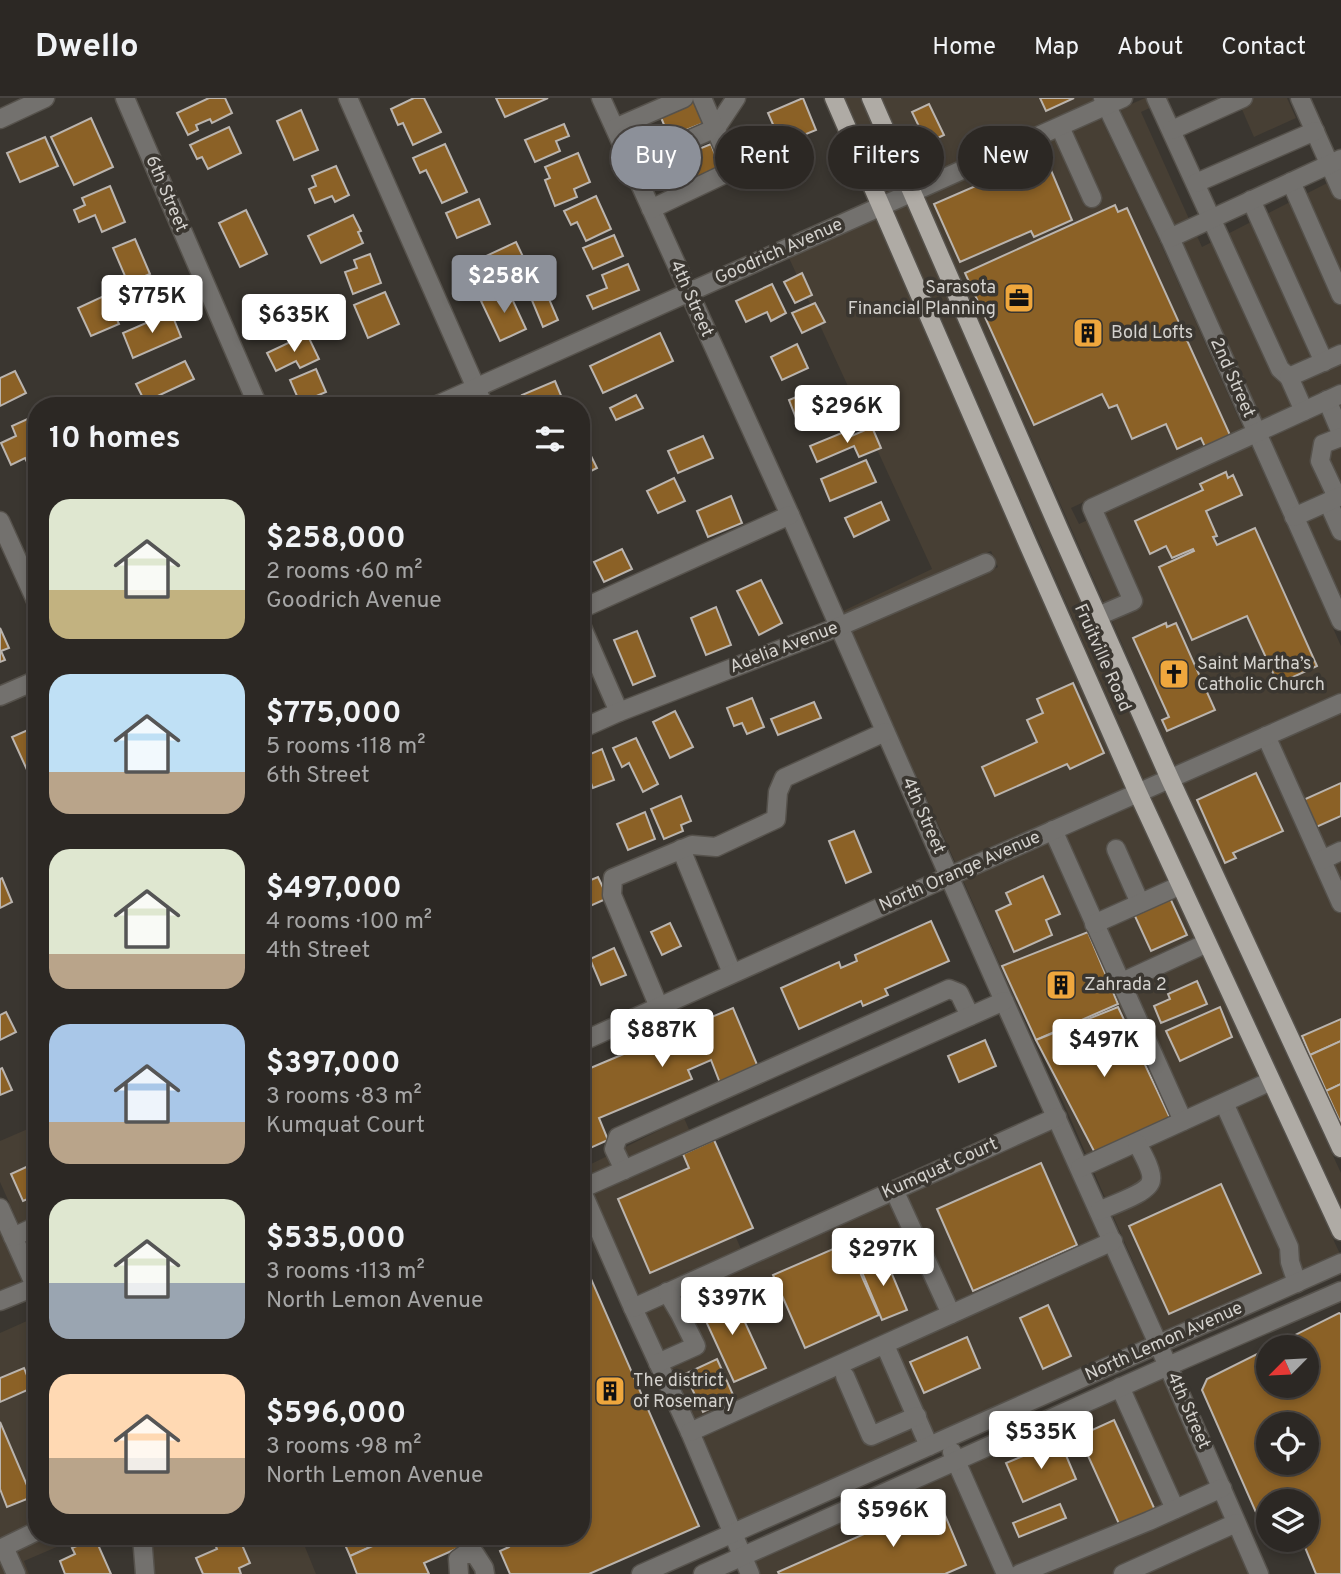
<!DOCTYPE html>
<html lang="en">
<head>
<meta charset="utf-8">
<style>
  body { margin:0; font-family:Overpass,sans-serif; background:#34302c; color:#f1f3f6; height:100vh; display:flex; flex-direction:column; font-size:26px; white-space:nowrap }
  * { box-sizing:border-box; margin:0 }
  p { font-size:23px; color:#a6a6a6 }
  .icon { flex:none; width:38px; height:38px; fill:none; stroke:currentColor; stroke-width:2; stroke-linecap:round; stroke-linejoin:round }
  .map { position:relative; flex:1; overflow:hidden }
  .sheet { position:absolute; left:28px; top:299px; width:562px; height:1148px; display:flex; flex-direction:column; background:#2c2824; border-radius:28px; box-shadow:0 4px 10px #0003,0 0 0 2px #484441 }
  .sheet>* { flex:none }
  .top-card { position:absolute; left:611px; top:28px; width:625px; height:63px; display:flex; gap:14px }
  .needle { width:46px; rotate:246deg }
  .tools { position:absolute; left:1256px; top:1237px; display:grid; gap:14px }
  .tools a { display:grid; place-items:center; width:63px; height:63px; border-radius:50%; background:#2c2824; box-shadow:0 4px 10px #0003,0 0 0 2px #484441; font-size:35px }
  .price { position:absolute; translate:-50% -60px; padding:0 16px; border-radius:7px; background:#fff; color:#222; font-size:23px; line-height:46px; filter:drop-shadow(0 2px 4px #0008) }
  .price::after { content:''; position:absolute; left:50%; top:42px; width:21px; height:16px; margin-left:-10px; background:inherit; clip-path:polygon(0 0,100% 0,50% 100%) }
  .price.selected { background:#8c9099; color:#fff }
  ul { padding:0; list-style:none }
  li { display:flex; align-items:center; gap:21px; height:175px; padding:0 21px }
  li span { display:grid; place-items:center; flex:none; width:196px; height:140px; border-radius:21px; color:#555 }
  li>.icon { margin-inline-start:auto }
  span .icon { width:84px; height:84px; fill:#fffc; stroke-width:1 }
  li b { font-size:30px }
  h2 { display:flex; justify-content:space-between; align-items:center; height:84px; padding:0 21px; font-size:30px }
  .pill { padding:0 24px; border-radius:32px; background:#2c2824; box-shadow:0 4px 10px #0003,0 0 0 2px #484441; font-size:24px; line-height:63px }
  .pill.selected { background:#8c9099; color:#fff }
  header { display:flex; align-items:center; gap:42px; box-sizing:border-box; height:98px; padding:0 35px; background:#2c2824; border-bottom:2px solid #484441 }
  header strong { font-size:33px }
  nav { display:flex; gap:38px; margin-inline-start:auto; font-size:24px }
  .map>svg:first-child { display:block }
</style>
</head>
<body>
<header>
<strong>Dwello</strong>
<nav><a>Home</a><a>Map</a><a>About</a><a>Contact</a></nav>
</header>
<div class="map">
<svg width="1341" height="1476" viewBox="0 0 1341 1476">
  <rect width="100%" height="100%" fill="#3a3630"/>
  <g fill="#473f34">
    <polygon points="845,0 860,0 899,90 887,96"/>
    <polygon points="882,0 1092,0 1094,3 918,82"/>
    <polygon points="1145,0 1171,0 1141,14 1189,121 1175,128 1120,11"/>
    <polygon points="1237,0 1287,0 1296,20 1254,39"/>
    <polygon points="1101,20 1160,144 1243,330 1071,410 1079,426 1251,347 1341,548 1341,596 1176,668 925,99"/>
    <polygon points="1341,78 1341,286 1262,322 1182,144 1197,138 1202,149"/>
    <polygon points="907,107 1157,677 1144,682 894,113"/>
    <polygon points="876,121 1125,691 956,766 851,533 998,469 991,453 844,516 843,513 932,471 789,160"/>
    <polygon points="1341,306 1341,498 1269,338"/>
    <polygon points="1341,615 1341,1027 1183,685"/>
    <polygon points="1164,693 1341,1075 1341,1108 1151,699"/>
    <polygon points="1133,707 1340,1156 1164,1234 1036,942 1014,899 963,782"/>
    <polygon points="684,1020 741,1151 638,1197 583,1070"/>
    <polygon points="37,1027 37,1167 0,1084 0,1043"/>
    <polygon points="1051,1031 1100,1139 696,1322 646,1214"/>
    <polygon points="0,1134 22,1184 0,1193"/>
    <polygon points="1107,1155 1146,1243 738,1423 703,1338"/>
    <polygon points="27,1223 37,1247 37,1438 80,1439 24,1463 29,1476 0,1476 0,1235"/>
    <polygon points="1163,1280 1249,1476 1017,1476 969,1367"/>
    <polygon points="950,1375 995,1476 760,1476 755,1463"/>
    <polygon points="150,1438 301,1439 316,1476 155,1476 141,1443"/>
  </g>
  <g fill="#8b6126" stroke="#bab4ae" stroke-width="2" fill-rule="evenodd">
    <polygon points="209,0 225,0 232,15 212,25 210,21 196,27 198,32 188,37 177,15"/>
    <polygon points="414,0 424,0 441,34 413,47 403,25 398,27 391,11"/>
    <polygon points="496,0 548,0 505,19"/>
    <polygon points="803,0 816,32 796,40 798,47 780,55 770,33 775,31 768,15"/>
    <polygon points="1040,0 1074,0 1046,13"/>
    <polygon points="696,1 706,24 669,39 660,17"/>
    <polygon points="929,6 944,37 927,45 912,14"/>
    <polygon points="301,12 318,52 294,62 277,23"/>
    <polygon points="91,20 113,69 74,87 51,39"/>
    <polygon points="564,26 569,38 556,43 560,53 535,64 525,42"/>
    <polygon points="229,29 241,55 208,71 202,59 197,61 190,47"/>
    <polygon points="45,39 58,68 20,84 7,55"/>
    <polygon points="445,46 467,94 442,105 426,72 420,75 413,60"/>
    <polygon points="711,46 720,70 689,83 679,59"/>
    <polygon points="578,55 590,84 574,91 577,99 555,108 545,82 550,80 545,69"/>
    <polygon points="1045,58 1072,122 1034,139 1031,133 960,164 934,106"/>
    <polygon points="336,68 349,97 335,104 332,98 315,105 309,91 316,88 312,78"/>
    <polygon points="110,88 125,124 102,134 95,117 79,124 74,112 85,107 82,100"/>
    <polygon points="596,98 611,131 586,143 577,124 571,127 564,113"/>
    <polygon points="479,101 490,126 457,140 446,115"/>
    <polygon points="1115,107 1118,114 1127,110 1230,337 1205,349 1201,340 1177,351 1166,326 1132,341 1117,307 1109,310 1102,296 1034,327 965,175"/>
    <polygon points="246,112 267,156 240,169 219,125"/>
    <polygon points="353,117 361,133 358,134 363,145 321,165 308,138"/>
    <polygon points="614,137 623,158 593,171 583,150"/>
    <polygon points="135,141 150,176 128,185 113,150"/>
    <polygon points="516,144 527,167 478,191 467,167"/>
    <polygon points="370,156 381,185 353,196 345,174 357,170 354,162"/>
    <polygon points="628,166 639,192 593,211 587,198 607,190 602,177"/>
    <polygon points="802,175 812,197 795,205 784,184"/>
    <polygon points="772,186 786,215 771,223 767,214 746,224 736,203"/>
    <polygon points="507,190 526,231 500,243 481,203"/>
    <polygon points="385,194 399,226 368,240 354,207"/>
    <polygon points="546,194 558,222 543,229 531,200"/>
    <polygon points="106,197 119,226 91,238 78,210"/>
    <polygon points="293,201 302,221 276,232 268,212"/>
    <polygon points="815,205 825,224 802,235 792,215"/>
    <polygon points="171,214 181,239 133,260 123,235"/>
    <polygon points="660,235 673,263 603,295 590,268"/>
    <polygon points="307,236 319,261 300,270 296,263 276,273 267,255"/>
    <polygon points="797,246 808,270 782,282 771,259"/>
    <polygon points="185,263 194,281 145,304 136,286"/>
    <polygon points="316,271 326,294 300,305 290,282"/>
    <polygon points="15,273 26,295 0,308 0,280"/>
    <polygon points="555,283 565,307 527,308 522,297"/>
    <polygon points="813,292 820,310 796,320 789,302"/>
    <polygon points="636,297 643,310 616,322 610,310"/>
    <polygon points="34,318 37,324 37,367 30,370 25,360 11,367 1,345 16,338 12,328"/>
    <polygon points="872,329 881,350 859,359 854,348 817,364 810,348 844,334 847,340"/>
    <polygon points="703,338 713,360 678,375 668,353"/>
    <polygon points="587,350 597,370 581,378 581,353"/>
    <polygon points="866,362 876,384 830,403 821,381"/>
    <polygon points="1226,374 1228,380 1233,377 1242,397 1206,413 1217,438 1213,439 1217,447 1255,430 1317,568 1278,586 1247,518 1192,542 1159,469 1194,453 1193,451 1172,460 1166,448 1150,456 1135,423 1203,392 1200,386"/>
    <polygon points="674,380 685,403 658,415 647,393"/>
    <polygon points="731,398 742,425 708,439 697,413"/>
    <polygon points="881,404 889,422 854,439 845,420"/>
    <polygon points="622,451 632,471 604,484 594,464"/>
    <polygon points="761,482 782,525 759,537 737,493"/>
    <polygon points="716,509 731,547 706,557 691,520"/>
    <polygon points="1166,525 1167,529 1176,525 1215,612 1167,633 1162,622 1169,619 1133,540"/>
    <polygon points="0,530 9,550 1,553 5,562 0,564"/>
    <polygon points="637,533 655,578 633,587 614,542"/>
    <polygon points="1073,585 1104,655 1070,671 1067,666 995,698 982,669 1037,644 1027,622 1043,615 1037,601"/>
    <polygon points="752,600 764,629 747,636 742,625 734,628 727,610"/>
    <polygon points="814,604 821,620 778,637 771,621"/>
    <polygon points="675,613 693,649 670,660 653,624"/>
    <polygon points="37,628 37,671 28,674 12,639"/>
    <polygon points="636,640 658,686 643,694 629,665 622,669 613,650"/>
    <polygon points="602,651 614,682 593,690 581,660"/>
    <polygon points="1256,675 1283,733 1233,755 1236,760 1225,765 1197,702"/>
    <polygon points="1341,685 1341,718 1314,730 1301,703"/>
    <polygon points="681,698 691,723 681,727 683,733 664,741 651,711"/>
    <polygon points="645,714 655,741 628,752 617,726"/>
    <polygon points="854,733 871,774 846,785 829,743"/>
    <polygon points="1043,778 1060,816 1046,822 1052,837 1014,854 996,813 1011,806 1006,795"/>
    <polygon points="598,779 608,800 581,812 581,786"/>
    <polygon points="2,780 12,804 0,810 0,781"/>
    <polygon points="1170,800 1187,837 1151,853 1134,816"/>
    <polygon points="931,823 949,863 885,891 888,897 863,908 861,903 799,931 781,890 839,864 841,870 857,863 855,857"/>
    <polygon points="670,825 681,848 662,857 651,834"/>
    <polygon points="1088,834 1118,906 1036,942 1002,868"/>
    <polygon points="614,850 626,877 601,887 590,861"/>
    <polygon points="1197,883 1207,906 1161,925 1154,908 1170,901 1168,896"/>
    <polygon points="1118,909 1170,1020 1095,1055 1036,942"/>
    <polygon points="1220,909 1232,939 1180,963 1166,933"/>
    <polygon points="733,910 758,969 720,985 711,962 688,972 692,981 599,1020 608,1042 588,1051 581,1034 581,974"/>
    <polygon points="6,914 16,934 0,942 0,917"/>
    <polygon points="1341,921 1341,943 1310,957 1302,938"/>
    <polygon points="985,942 996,968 959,984 948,958"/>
    <polygon points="1341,943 1341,986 1326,993 1310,957"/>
    <polygon points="2,970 12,992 0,997 0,971"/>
    <polygon points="1341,986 1341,1026 1326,993"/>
    <polygon points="714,1042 753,1130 650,1175 618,1101 689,1070 683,1056"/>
    <polygon points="37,1064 37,1097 23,1103 11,1076"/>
    <polygon points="1041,1065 1077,1147 973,1193 937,1111"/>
    <polygon points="1221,1086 1261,1175 1169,1216 1129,1128"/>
    <polygon points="847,1145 879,1217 805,1250 773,1177"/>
    <polygon points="884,1157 907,1212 882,1222 859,1167"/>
    <polygon points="581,1158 699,1428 589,1476 510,1476 500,1453 509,1449 505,1438 581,1438"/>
    <polygon points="731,1194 766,1270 734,1284 699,1208"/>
    <polygon points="1048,1207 1071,1258 1043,1271 1020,1220"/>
    <path d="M1339 1215 1341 1216V1476H1316L1302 1442H1307V1404H1269V1422L1258 1419 1202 1292 1207 1281 1269 1250V1288H1307V1250H1269ZM1269 1326H1307V1365H1269Z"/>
    <polygon points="967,1239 980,1270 924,1295 910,1264"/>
    <polygon points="717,1261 734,1299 703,1314 685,1276"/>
    <polygon points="24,1270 32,1290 0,1304 0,1280"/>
    <polygon points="1114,1322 1155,1412 1120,1428 1079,1338"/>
    <polygon points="0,1324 32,1399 7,1409 0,1391"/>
    <polygon points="1060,1343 1076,1381 1023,1404 1006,1365"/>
    <polygon points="939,1403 966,1467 945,1476 779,1476 778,1474"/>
    <polygon points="1060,1406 1066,1420 1019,1439 1013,1425"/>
    <polygon points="224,1438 243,1438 239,1440 250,1465 239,1470 241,1476 203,1476 196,1460 217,1451 214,1444"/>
    <polygon points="341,1438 395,1438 350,1458"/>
    <polygon points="395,1438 486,1438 424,1465 429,1476 357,1476 350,1458"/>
    <polygon points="95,1440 111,1476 65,1476 60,1463 75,1456 72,1450"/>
  </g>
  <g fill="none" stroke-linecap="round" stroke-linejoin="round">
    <g stroke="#56524c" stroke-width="21">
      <g id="minor">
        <polyline points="125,0 258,308"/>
        <polyline points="348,0 484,308"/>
        <polyline points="601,0 790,417 1004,903 1168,1268 1259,1476"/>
        <polyline points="1103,0 1170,140 1341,523"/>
        <polyline points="1156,0 1280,271 1289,279"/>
        <polyline points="1300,0 1341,92"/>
        <polyline points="0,21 45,0"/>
        <polyline points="1060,29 1092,100"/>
        <polyline points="615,30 684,0"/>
        <polyline points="1172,32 1243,0"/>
        <polyline points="631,67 716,30 736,0"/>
        <polyline points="1291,84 1341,197"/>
        <polyline points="1196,85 1315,33"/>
        <polyline points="1251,102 1324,264"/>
        <polyline points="651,111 733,72 702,0"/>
        <polyline points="1170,140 1341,61"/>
        <polyline points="1327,302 1341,335"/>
        <polyline points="435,308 1123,0"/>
        <polyline points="1304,313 1289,279 1341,256"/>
        <polyline points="1337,399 1320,363 1323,346 1341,339"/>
        <polyline points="1328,404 1341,433"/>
        <polyline points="1294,419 1341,398"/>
        <polyline points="0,423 37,505"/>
        <polyline points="581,511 790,417"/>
        <polyline points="1098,518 1133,503 1092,410 1341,296"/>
        <polyline points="581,527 619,614"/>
        <polyline points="0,598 37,582"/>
        <polyline points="581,631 619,614 838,529 986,465"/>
        <polyline points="1266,638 1341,805"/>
        <polyline points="1053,732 1183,1023"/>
        <polyline points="681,751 732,875"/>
        <polyline points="1116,751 1140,805"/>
        <polyline points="1322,762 1341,753"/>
        <polyline points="1094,826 1181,787"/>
        <polyline points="1120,885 1207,845"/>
        <polyline points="659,909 612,797 613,780 692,747 716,749 776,721 778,694 784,680 885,634"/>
        <polyline points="581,944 950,778 1341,605"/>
        <polyline points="1224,1005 1289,1149 1290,1164 1297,1185"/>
        <polyline points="1080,1070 1271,983"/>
        <polyline points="624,1072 614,1051 618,1039 949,891 959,895 970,918"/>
        <polyline points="581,1091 1004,903"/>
        <polyline points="581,1091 633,1210 690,1334 750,1476"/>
        <polyline points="894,1092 951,1216"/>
        <polyline points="0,1110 37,1192"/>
        <path d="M1099 1113C1111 1107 1150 1095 1151 1082 1153 1073 1141 1053 1137 1045"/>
        <polyline points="13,1139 37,1128"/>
        <polyline points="0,1203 37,1188"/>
        <polyline points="633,1210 1057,1019"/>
        <polyline points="888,1254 929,1348"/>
        <polyline points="658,1265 696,1248 680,1216 667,1194"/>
        <polyline points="845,1278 871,1338 917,1318"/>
        <polyline points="1120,1289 1175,1411"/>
        <polyline points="690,1334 1113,1143"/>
        <polyline points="952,1354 1006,1476"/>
        <polyline points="142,1438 145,1476"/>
        <polyline points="16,1476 4,1449 37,1433"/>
        <polyline points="459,1476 458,1461 465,1456 475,1456 484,1470 485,1476"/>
        <polyline points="641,1476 1341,1165"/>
        <polyline points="703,1476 1168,1268 1341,1193"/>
        <polyline points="1019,1476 1149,1423 1222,1390"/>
        <polyline points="1123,1476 1236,1425"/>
      </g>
    </g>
    <g stroke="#56524c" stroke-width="21">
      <g id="major">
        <polyline points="834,0 1028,446 1138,695 1341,1133"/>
        <polyline points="871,0 1059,431 1170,681 1341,1050"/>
      </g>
    </g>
    <use href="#minor" stroke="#73716e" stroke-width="18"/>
    <use href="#major" stroke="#afaba5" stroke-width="18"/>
  </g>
  <defs>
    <g id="office-square" transform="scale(1.575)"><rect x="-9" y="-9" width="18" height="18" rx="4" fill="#efa73d" stroke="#3a3630"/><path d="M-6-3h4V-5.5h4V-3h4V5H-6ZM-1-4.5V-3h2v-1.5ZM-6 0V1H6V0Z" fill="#111"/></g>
    <g id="building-square" transform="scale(1.575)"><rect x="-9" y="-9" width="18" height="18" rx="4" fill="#efa73d" stroke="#3a3630"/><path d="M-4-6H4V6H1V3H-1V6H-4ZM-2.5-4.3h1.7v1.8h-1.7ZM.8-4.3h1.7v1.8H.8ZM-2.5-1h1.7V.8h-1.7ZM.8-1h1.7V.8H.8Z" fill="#111"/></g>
    <g id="church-square" transform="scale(1.575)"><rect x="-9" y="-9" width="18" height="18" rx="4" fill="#efa73d" stroke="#3a3630"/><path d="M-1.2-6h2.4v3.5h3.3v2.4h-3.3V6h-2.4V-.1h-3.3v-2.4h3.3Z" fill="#111"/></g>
  </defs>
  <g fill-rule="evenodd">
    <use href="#office-square" x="1019" y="200"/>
    <use href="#building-square" x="1088" y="235"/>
    <use href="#church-square" x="1174" y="576"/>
    <use href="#building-square" x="1061" y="887"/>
    <use href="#building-square" x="610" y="1293"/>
  </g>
  <g text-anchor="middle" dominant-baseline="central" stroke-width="7" stroke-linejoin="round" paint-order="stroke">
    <g font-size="18" fill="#d4d2ce" stroke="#3a3630">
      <text transform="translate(166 96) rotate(67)">6th Street</text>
      <text transform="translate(779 154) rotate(-24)">Goodrich Avenue</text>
      <text transform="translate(691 201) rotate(66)">4th Street</text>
      <text transform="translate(1232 280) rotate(66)">2nd Street</text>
      <text transform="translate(784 550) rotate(-21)">Adelia Avenue</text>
      <text transform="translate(1102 560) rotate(66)">Fruitville Road</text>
      <text transform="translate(923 718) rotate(66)">4th Street</text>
      <text transform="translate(960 774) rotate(-24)">North Orange Avenue</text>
      <text transform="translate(940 1071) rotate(-24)">Kumquat Court</text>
      <text transform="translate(1164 1244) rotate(-24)">North Lemon Avenue</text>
      <text transform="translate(1188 1313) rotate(66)">4th Street</text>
    </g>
    <g font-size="18" fill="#d4d2ce" stroke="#3a3630" text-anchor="start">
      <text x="996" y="190" text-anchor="end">Sarasota<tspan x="996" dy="21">Financial Planning</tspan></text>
      <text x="1111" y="235">Bold Lofts</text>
      <text x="1197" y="566">Saint Martha’s<tspan x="1197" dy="21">Catholic Church</tspan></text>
      <text x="1084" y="887">Zahrada 2</text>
      <text x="633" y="1283">The district<tspan x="633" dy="21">of Rosemary</tspan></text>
    </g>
  </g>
</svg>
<div class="tools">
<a><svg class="needle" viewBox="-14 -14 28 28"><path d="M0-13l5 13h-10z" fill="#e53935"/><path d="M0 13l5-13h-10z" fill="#a6a6a6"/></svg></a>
<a><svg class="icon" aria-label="locate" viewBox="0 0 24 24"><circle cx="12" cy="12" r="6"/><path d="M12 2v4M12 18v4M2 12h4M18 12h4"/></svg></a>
<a><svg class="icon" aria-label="layers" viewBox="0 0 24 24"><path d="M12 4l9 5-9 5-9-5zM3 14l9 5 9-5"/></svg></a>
</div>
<b class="price selected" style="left:504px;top:217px">$258K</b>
<b class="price" style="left:152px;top:237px">$775K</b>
<b class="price" style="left:294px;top:256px">$635K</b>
<b class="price" style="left:847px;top:347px">$296K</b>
<b class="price" style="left:662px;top:971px">$887K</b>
<b class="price" style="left:1104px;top:981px">$497K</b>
<b class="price" style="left:883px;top:1190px">$297K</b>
<b class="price" style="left:732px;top:1239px">$397K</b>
<b class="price" style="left:1041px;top:1373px">$535K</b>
<b class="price" style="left:893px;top:1451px">$596K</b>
<div class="top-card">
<a class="pill selected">Buy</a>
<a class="pill">Rent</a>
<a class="pill">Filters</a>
<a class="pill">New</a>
</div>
<section class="sheet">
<h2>10 homes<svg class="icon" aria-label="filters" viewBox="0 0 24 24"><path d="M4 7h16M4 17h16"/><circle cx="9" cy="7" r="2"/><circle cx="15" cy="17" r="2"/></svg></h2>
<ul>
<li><span style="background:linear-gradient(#dfe7d0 65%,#c2b280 0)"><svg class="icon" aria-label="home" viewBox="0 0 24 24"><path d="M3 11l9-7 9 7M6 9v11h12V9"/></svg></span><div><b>$258,000</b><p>2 rooms · 60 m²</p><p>Goodrich Avenue</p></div></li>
<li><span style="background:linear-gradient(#bfe0f5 70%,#b9a48a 0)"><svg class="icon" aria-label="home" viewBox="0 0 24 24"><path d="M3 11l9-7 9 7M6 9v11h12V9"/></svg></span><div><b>$775,000</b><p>5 rooms · 118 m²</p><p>6th Street</p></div></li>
<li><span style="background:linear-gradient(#dfe7d0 75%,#b9a48a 0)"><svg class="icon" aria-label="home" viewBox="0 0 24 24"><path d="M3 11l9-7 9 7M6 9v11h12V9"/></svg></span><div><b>$497,000</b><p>4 rooms · 100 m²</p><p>4th Street</p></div></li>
<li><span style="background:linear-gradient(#a9c7e8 70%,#b9a48a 0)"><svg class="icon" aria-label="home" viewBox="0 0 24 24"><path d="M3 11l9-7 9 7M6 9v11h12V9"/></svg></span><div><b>$397,000</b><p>3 rooms · 83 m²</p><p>Kumquat Court</p></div></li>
<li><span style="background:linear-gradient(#dfe7d0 60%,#9aa5b1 0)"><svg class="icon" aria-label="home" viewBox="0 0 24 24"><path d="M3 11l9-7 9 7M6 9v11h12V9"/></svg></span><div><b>$535,000</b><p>3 rooms · 113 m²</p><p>North Lemon Avenue</p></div></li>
<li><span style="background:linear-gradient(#ffd9b3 60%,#b9a48a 0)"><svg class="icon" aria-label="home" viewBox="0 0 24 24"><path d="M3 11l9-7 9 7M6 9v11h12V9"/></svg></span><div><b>$596,000</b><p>3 rooms · 98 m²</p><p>North Lemon Avenue</p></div></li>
</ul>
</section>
</div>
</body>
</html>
